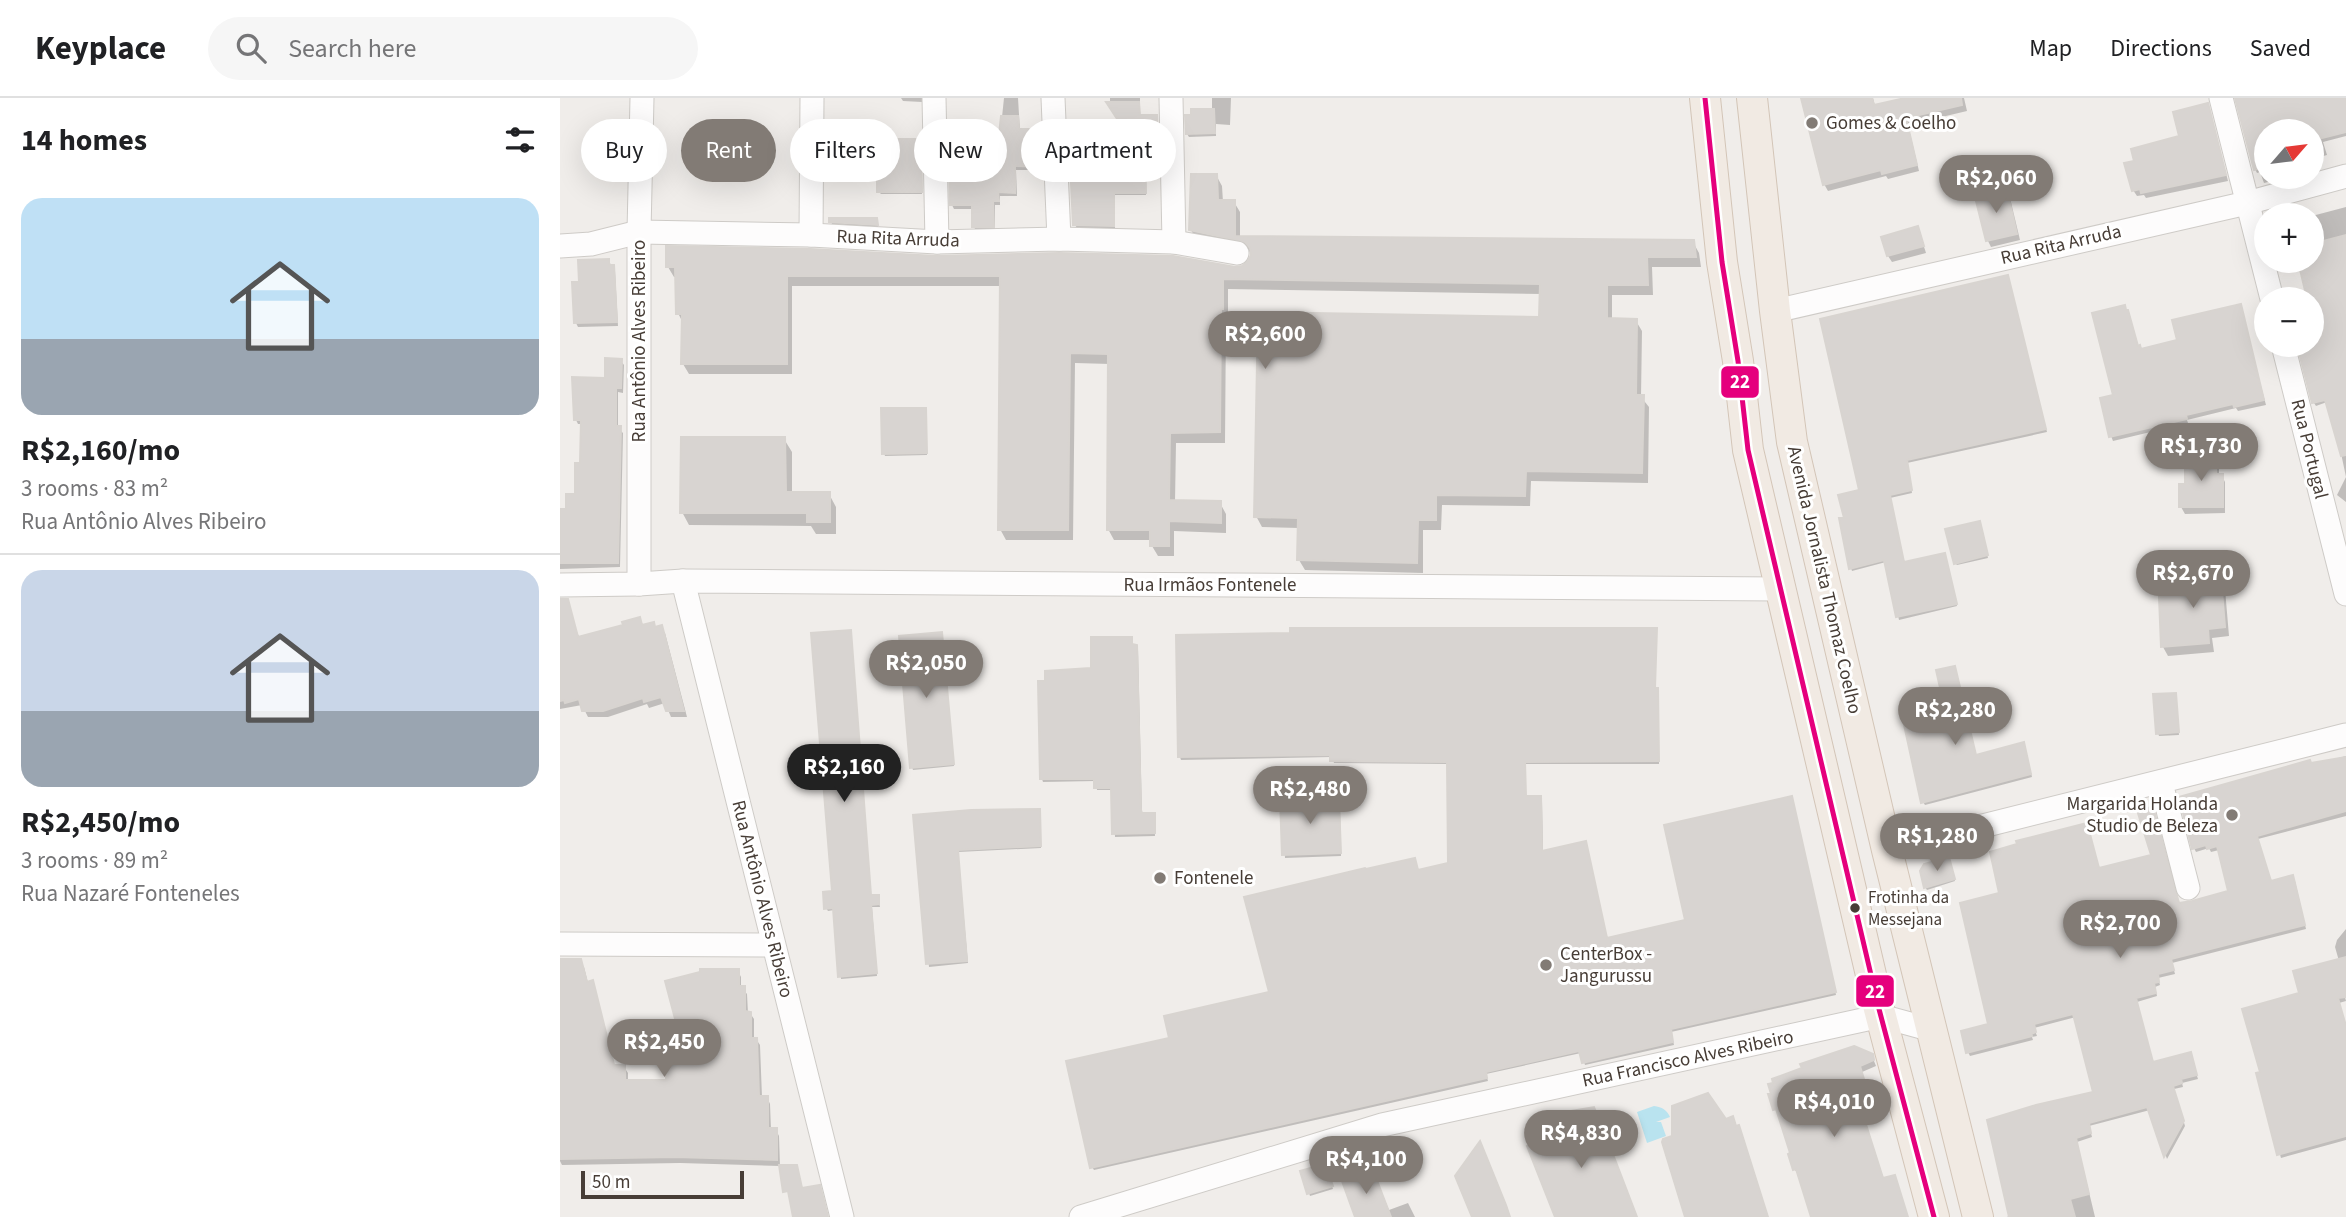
<!DOCTYPE html>
<html lang="en">
<head>
<meta charset="utf-8">
<style>
  body { margin:0; font-family:"Source Sans 3",sans-serif; background:#f6f6f6; color:#202124; height:100vh; display:flex; flex-direction:column; font-size:26px; white-space:nowrap }
  * { box-sizing:border-box; margin:0 }
  p { font-size:23px; color:#757577 }
  .icon { flex:none; width:38px; height:38px; fill:none; stroke:currentColor; stroke-width:2; stroke-linecap:round; stroke-linejoin:round }
  .map { position:relative; flex:1; overflow:hidden }
  .panel { display:flex; flex-direction:column; background:#fff; width:560px }
  .panel>* { flex:none }
  .guide { position:absolute; left:21px; top:21px; width:665px; height:63px; display:flex; gap:14px }
  .needle { width:46px; rotate:62deg }
  .fabs { position:absolute; left:1694px; top:21px; display:grid; gap:14px }
  .fabs a { display:grid; place-items:center; width:70px; height:70px; border-radius:50%; background:#fff; box-shadow:0 7px 28px #0002; font-size:35px }
  .scale { position:absolute; left:21px; bottom:18px; width:163px; box-sizing:border-box; padding-left:7px; border:4px solid #473d36; border-top:0; font-size:19px; line-height:24px; white-space:nowrap; color:#473d36; -webkit-text-stroke:5px #fff; paint-order:stroke }
  .price { position:absolute; translate:-50% -60px; padding:0 16px; border-radius:24px; background:#827b75; color:#fff; font-size:23px; line-height:46px; filter:drop-shadow(0 2px 4px #0008) }
  .price::after { content:''; position:absolute; left:50%; top:42px; width:21px; height:16px; margin-left:-10px; background:inherit; clip-path:polygon(0 0,100% 0,50% 100%) }
  .price.on { background:#222; color:#fff }
  ul { padding:0; list-style:none }
  li { display:grid; align-content:center; gap:14px; height:371px; padding:0 21px }
  li+li { border-top:2px solid #e0e0e0 }
  li span { display:grid; place-items:center; height:217px; border-radius:21px; color:#555 }
  li>.icon { margin-inline-start:auto }
  span .icon { width:126px; height:126px; fill:#fffc; stroke-width:1 }
  li b { font-size:30px }
  h2 { display:flex; justify-content:space-between; align-items:center; height:84px; padding:0 21px; font-size:30px }
  .chip { padding:0 24px; border-radius:32px; background:#fff; box-shadow:0 7px 28px #0002; font-size:24px; line-height:63px }
  .chip.on { background:#827b75; color:#fff }
  header { display:flex; align-items:center; gap:42px; box-sizing:border-box; height:98px; padding:0 35px; background:#fff; border-bottom:2px solid #e0e0e0 }
  header strong { font-size:33px }
  nav { display:flex; gap:38px; margin-inline-start:auto; font-size:24px }
  .search { width:490px; height:63px; background:#f6f6f6; display:flex; align-items:center; gap:18px; box-sizing:border-box; padding:0 24px; border-radius:38px; color:#757577; font-size:26px }
  main { display:flex; flex:1; min-height:0 }
  .map>svg:first-child { display:block }
</style>
</head>
<body>
<header>
<strong>Keyplace</strong>
<div class="search"><svg class="icon" aria-label="search" viewBox="0 0 24 24"><circle cx="10" cy="10" r="6"/><path d="M15 15l6 6"/></svg>Search here</div>
<nav><a>Map</a><a>Directions</a><a>Saved</a></nav>
</header>
<main>
<section class="panel">
<h2>14 homes<svg class="icon" aria-label="filters" viewBox="0 0 24 24"><path d="M4 7h16M4 17h16"/><circle cx="9" cy="7" r="2"/><circle cx="15" cy="17" r="2"/></svg></h2>
<ul>
<li><span style="background:linear-gradient(#bfe0f5 65%,#9aa5b1 0)"><svg class="icon" aria-label="home" viewBox="0 0 24 24"><path d="M3 11l9-7 9 7M6 9v11h12V9"/></svg></span><div><b>R$2,160/mo</b><p>3 rooms · 83 m²</p><p>Rua Antônio Alves Ribeiro</p></div></li>
<li><span style="background:linear-gradient(#c9d6e8 65%,#9aa5b1 0)"><svg class="icon" aria-label="home" viewBox="0 0 24 24"><path d="M3 11l9-7 9 7M6 9v11h12V9"/></svg></span><div><b>R$2,450/mo</b><p>3 rooms · 89 m²</p><p>Rua Nazaré Fonteneles</p></div></li>
</ul>
</section>
<div class="map">
<svg width="1786" height="1119" viewBox="0 0 1786 1119">
  <rect width="100%" height="100%" fill="#f0edea"/>
  <path fill="#b9e3ef" d="M1094 1008C1102 1009 1107 1012 1110 1019L1096 1024H1101L1106 1038 1087 1045 1077 1014Z"/>
  <g fill="#0003">
    <polygon points="341,0 364,0 362,4 343,3"/>
    <polygon points="444,0 458,0 460,33 474,33 477,44 482,49 483,72 456,72 457,98 440,98 440,107 435,107 435,132 416,133 414,129 413,111 394,111 392,107 438,57"/>
    <polygon points="550,0 580,0 580,19 596,19 598,22 598,46 585,45 586,97 555,97 555,131 517,130 515,127 566,32 550,7"/>
    <polygon points="652,0 671,0 670,27 656,26 656,38 629,39 627,36 652,13"/>
    <polygon points="1255,0 1313,0 1315,8 1351,0 1404,0 1407,13 1348,27 1359,73 1328,81 1326,78 1268,93 1264,86"/>
    <polygon points="1677,0 1786,0 1786,38 1763,44 1767,57 1752,61 1752,33 1706,33 1706,79 1728,79 1704,85 1700,74 1697,75 1695,71"/>
    <polygon points="1647,7 1650,13 1668,83 1586,100 1584,97 1577,98 1573,92 1576,64 1621,39"/>
    <polygon points="360,43 362,96 321,96 319,94"/>
    <polygon points="656,77 662,88 663,104 674,104 680,114 680,140 1133,144 1139,155 1141,169 1092,169 1093,197 1052,197 1052,222 1076,223 1082,233 1081,299 1089,309 1088,385 971,383 970,408 882,407 881,432 863,432 863,475 745,472 739,462 739,430 702,429 696,418 981,221 982,196 668,191 668,221 666,221 665,345 616,345 615,404 660,405 666,416 666,435 614,433 614,458 598,458 592,448 592,442 554,442 548,431 550,266 515,265 513,442 446,442 440,431 442,188 232,188 232,276 129,276 123,266 123,225 118,215 117,179 114,179 108,169 683,170 690,164 692,154 637,143 631,132"/>
    <polygon points="1446,94 1450,100 1460,142 1431,149 1428,143 1417,100"/>
    <polygon points="1786,109 1786,404 1777,397 1786,379 1778,341 1767,304 1756,308 1754,305 1739,247 1752,247 1752,201 1746,201 1749,201 1740,165 1758,160 1752,138 1752,118"/>
    <polygon points="316,121 318,129 272,126 271,123"/>
    <polygon points="1358,130 1366,155 1332,164 1328,158"/>
    <polygon points="48,162 55,173 58,228 18,229 16,225 14,186 21,186"/>
    <polygon points="1448,179 1487,334 1347,365 1352,395 1330,400 1344,466 1384,457 1397,508 1339,522 1326,464 1292,473 1291,470 1287,422 1301,394"/>
    <polygon points="1680,208 1706,307 1678,313 1676,310 1627,322 1628,325 1553,343 1551,338 1566,214 1570,218 1578,250 1581,252 1619,243"/>
    <polygon points="61,263 64,267 63,295 58,294 58,330 63,335 60,469 0,471 0,413 8,413 17,397 22,367 23,326 18,326 16,322"/>
    <polygon points="365,311 367,357 325,358 324,355"/>
    <polygon points="224,341 232,354 232,395 269,396 276,409 276,436 256,436 251,428 129,427 122,414"/>
    <polygon points="1655,359 1659,366 1659,378 1662,378 1665,384 1665,415 1625,416 1621,409 1627,388"/>
    <polygon points="1420,428 1428,460 1397,467 1395,465"/>
    <polygon points="1659,470 1664,479 1669,538 1652,540 1654,554 1608,558 1603,549 1634,499"/>
    <polygon points="79,521 83,528 101,529 105,535 127,619 111,619 105,605 89,610 87,606 48,619 28,619 22,607 0,611 0,530 14,527 20,541 65,528"/>
    <polygon points="1096,532 1095,592 1098,594 1099,666 966,666 966,700 980,700 982,703 983,755 1047,842 1127,823 1233,703 1276,897 1111,934 1114,947 1025,967 1021,955 926,976 928,983 534,1072 532,1069 611,941 711,896 858,774 889,766 889,666 774,665 772,659 621,662 620,659"/>
    <polygon points="290,534 311,798 318,799 320,809 312,809 317,878 281,881 274,812 268,813 266,810 274,794"/>
    <polygon points="381,536 394,668 353,672 352,669"/>
    <polygon points="571,540 572,548 576,548 578,551 582,717 594,717 595,738 555,739 553,692 537,692 536,683 483,684 482,681 533,572"/>
    <polygon points="1615,597 1619,637 1599,638 1598,635"/>
    <polygon points="1465,649 1472,679 1365,707 1363,704 1416,659"/>
    <polygon points="1786,658 1786,718 1698,741 1711,784 1732,779 1735,783 1746,831 1612,865 1615,876 1598,880 1600,887 1595,889 1597,898 1577,904 1593,965 1630,956 1638,981 1622,985 1623,989 1614,991 1625,1028 1607,1061 1590,1012 1529,1028 1532,1039 1517,1044 1535,1119 1447,1119 1451,1117 1535,995 1516,919 1474,930 1477,938 1472,939 1473,942 1410,958 1408,954 1430,927 1442,797 1527,727 1539,772 1619,807 1670,794 1659,752 1651,754 1649,750 1636,754 1634,750 1751,667"/>
    <polygon points="774,700 776,707 780,709 781,758 725,760 722,702"/>
    <polygon points="479,713 481,750 398,754 408,865 369,869 355,718"/>
    <polygon points="1390,763 1395,783 1367,792 1365,789"/>
    <polygon points="1786,831 1786,866 1780,868 1781,885 1786,903 1779,905 1786,929 1786,1042 1721,1060 1698,976 1702,975 1741,896 1779,863 1775,849 1777,842"/>
    <polygon points="0,863 20,863 24,869 28,885 32,884 35,891 55,969 64,969 68,975 68,984 107,984 129,968 178,873 181,879 181,889 187,896 188,915 190,915 194,921 194,941 196,941 200,947 202,999 207,999 210,1006 211,1031 216,1032 219,1038 220,1068 120,1065 2,1067 0,1063"/>
    <polygon points="1312,958 1316,968 1302,974 1309,997 1298,1001 1324,1082 1347,1119 1251,1119 1239,1077 1235,1072 1225,1033"/>
    <polygon points="766,1071 773,1091 750,1098 742,1074"/>
    <polygon points="813,1074 829,1112 848,1105 855,1119 796,1119"/>
  </g>
  <g fill="#d8d4d1" stroke="#d8d4d0" stroke-width="2">
    <polygon points="1241,0 1312,0 1314,7 1345,0 1401,0 1402,7 1346,20 1357,67 1322,76 1321,72 1263,87"/>
    <polygon points="1675,0 1786,0 1786,34 1754,42 1752,33 1706,33 1706,69 1694,72"/>
    <polygon points="546,4 579,4 580,17 597,17 598,43 585,43 586,95 554,95 554,128 513,127 509,43 513,43 513,29 563,30"/>
    <polygon points="1648,5 1666,77 1581,95 1580,91 1572,93 1564,65 1574,63 1571,51 1619,38 1613,14"/>
    <polygon points="631,11 654,11 655,35 626,36 625,17 631,17"/>
    <polygon points="441,18 458,18 459,31 475,31 476,43 481,43 482,69 455,68 455,95 438,94 439,103 433,103 434,129 412,129 412,107 390,107 389,55 437,55"/>
    <polygon points="317,41 361,41 362,94 317,94"/>
    <polygon points="631,76 657,76 658,102 675,102 675,138 1134,142 1136,159 1087,159 1088,187 1047,187 1047,220 1077,221 1076,297 1084,297 1082,375 966,373 965,398 876,397 876,422 858,422 857,465 737,462 738,420 694,419 698,214 979,219 980,186 663,181 663,211 661,211 660,334 610,335 609,402 661,403 661,425 609,423 609,448 590,448 590,432 547,432 548,256 510,255 508,432 438,432 440,178 227,178 227,266 121,266 122,216 116,216 115,169 106,169 106,148 250,151 376,158 499,155 613,158 675,169 682,168 688,163 691,157 690,150 685,144 629,132"/>
    <polygon points="1447,92 1457,136 1426,143 1415,99"/>
    <polygon points="269,120 317,120 318,127 269,124"/>
    <polygon points="1358,128 1364,148 1327,158 1321,139"/>
    <polygon points="1786,137 1786,357 1781,358 1765,302 1752,305 1737,247 1752,247 1752,201 1747,201 1738,163 1752,163 1752,160 1756,159 1752,146"/>
    <polygon points="49,161 49,167 54,167 57,224 14,225 12,184 19,184 18,162"/>
    <polygon points="1448,177 1486,331 1347,362 1352,392 1330,397 1344,464 1385,455 1397,506 1336,519 1324,462 1289,471 1279,420 1284,420 1278,397 1299,392 1260,221"/>
    <polygon points="1681,206 1704,302 1674,309 1673,306 1626,317 1627,321 1549,339 1540,300 1553,297 1532,215 1565,207 1566,212 1568,212 1578,248 1580,247 1581,251 1617,242 1612,222"/>
    <polygon points="45,260 62,261 61,290 56,290 56,328 61,328 58,465 0,465 0,411 6,411 6,396 15,396 15,365 20,365 21,322 14,322 12,279 45,280"/>
    <polygon points="321,310 366,310 367,355 322,356"/>
    <polygon points="121,339 225,339 226,394 270,394 270,424 247,424 247,415 120,415"/>
    <polygon points="1656,357 1656,376 1663,376 1663,409 1619,409 1619,386 1625,386 1625,358"/>
    <polygon points="1420,423 1428,457 1394,466 1385,431"/>
    <polygon points="1660,468 1665,529 1648,531 1649,545 1601,549 1599,499 1632,497 1630,470"/>
    <polygon points="0,501 8,501 18,539 63,527 62,524 80,519 82,527 94,524 95,529 102,527 124,613 106,613 101,599 84,604 83,600 43,613 22,613 19,601 5,605 4,602 0,603"/>
    <polygon points="730,530 1097,530 1095,590 1098,590 1099,663 965,664 966,698 981,698 982,753 1026,743 1047,840 1125,822 1104,727 1232,698 1276,894 1111,931 1113,944 1022,965 1019,953 926,974 927,980 530,1070 506,963 609,940 604,918 709,894 684,799 805,770 806,771 855,760 858,772 888,765 887,664 770,663 770,657 618,659 616,537 730,535"/>
    <polygon points="291,532 311,797 319,797 319,806 311,807 317,875 278,879 273,810 264,811 263,794 272,793 251,535"/>
    <polygon points="382,534 394,666 350,670 339,538"/>
    <polygon points="531,539 572,539 572,546 577,547 581,712 582,715 595,715 595,735 552,736 551,690 534,690 534,681 480,681 478,583 485,583 485,573 531,570"/>
    <polygon points="1395,568 1416,657 1464,644 1471,676 1361,705 1341,613 1383,603 1376,572"/>
    <polygon points="1616,595 1619,634 1596,636 1593,596"/>
    <polygon points="1786,659 1786,713 1697,738 1711,783 1733,777 1745,827 1611,861 1614,872 1598,876 1599,884 1594,885 1596,895 1576,900 1593,964 1631,954 1637,977 1621,981 1622,985 1613,988 1624,1023 1604,1059 1587,1009 1529,1025 1531,1035 1516,1040 1529,1096 1510,1101 1515,1119 1449,1119 1427,1022 1476,1007 1533,994 1513,916 1474,926 1476,934 1471,936 1472,938 1406,955 1401,933 1428,926 1400,805 1439,795 1430,754 1457,746 1456,743 1527,725 1539,770 1591,757 1577,712 1593,709 1619,805 1632,803 1668,793 1657,748 1647,751 1646,747 1632,751 1619,699 1750,662 1751,665"/>
    <polygon points="775,698 775,705 779,705 781,755 722,757 720,700"/>
    <polygon points="480,711 481,748 398,752 407,863 366,866 353,717 411,712"/>
    <polygon points="1389,759 1395,781 1364,790 1360,773 1364,766"/>
    <polygon points="1786,859 1786,899 1778,900 1786,928 1786,1038 1717,1057 1696,975 1700,974 1682,911 1739,895 1733,873"/>
    <polygon points="0,861 21,861 27,884 33,882 54,967 65,967 65,982 106,982 106,966 127,966 105,883 140,874 140,871 179,871 179,888 185,888 185,913 191,914 191,940 197,940 199,998 208,998 208,1030 217,1030 217,1062 115,1059 0,1061"/>
    <polygon points="1294,948 1313,956 1314,962 1300,968 1307,991 1296,995 1323,1080 1335,1077 1348,1119 1251,1119 1236,1071 1233,1072 1228,1056 1230,1055 1216,1011 1213,1012 1208,996 1211,996 1208,986 1213,985 1212,981 1242,970 1240,966"/>
    <polygon points="1148,995 1166,1021 1173,1018 1176,1028 1179,1027 1208,1119 1125,1119 1102,1044 1103,1041 1112,1038 1112,1008"/>
    <polygon points="1034,1009 1056,1064 1077,1119 995,1119 967,1048 1005,1033 999,1015"/>
    <polygon points="920,1043 946,1107 950,1119 912,1119 895,1078"/>
    <polygon points="765,1066 773,1088 747,1096 740,1073"/>
    <polygon points="219,1067 237,1067 242,1090 260,1087 268,1119 233,1119 228,1093 223,1094"/>
    <polygon points="813,1072 831,1119 795,1119 782,1083"/>
  </g>
  <g fill="none" stroke-linecap="round" stroke-linejoin="round">
    <g stroke="#cecbc7" stroke-width="25">
      <g id="minor">
        <polyline points="374,0 377,144"/>
        <polyline points="493,0 499,141"/>
        <polyline points="611,0 614,144"/>
        <polyline points="1661,0 1712,201"/>
        <polyline points="251,137 252,0"/>
        <polyline points="0,148 31,146 79,134 251,137 377,144 499,141 614,144 677,155"/>
        <polyline points="1215,213 1687,105 1786,78"/>
        <polyline points="1723,247 1786,496"/>
        <polyline points="123,483 282,1119"/>
        <polyline points="79,486 79,134 82,0"/>
        <polyline points="0,487 79,486 123,483 1221,491"/>
        <polyline points="1601,685 1628,790"/>
        <polyline points="1327,752 1786,637"/>
        <polyline points="0,846 213,847"/>
        <polyline points="521,1119 822,1027 1321,918 1372,932"/>
      </g>
    </g>
    <g stroke="#d3c5b7" stroke-width="32">
      <g id="major">
        <polyline points="1145,0 1162,164 1178,263 1188,352 1319,911 1374,1119"/>
        <polyline points="1192,0 1215,213 1232,344 1327,752 1418,1119"/>
      </g>
    </g>
    <use href="#minor" stroke="#fdfcfc" stroke-width="23"/>
    <use href="#major" stroke="#f1eae3" stroke-width="30"/>
    <g stroke="#fff" stroke-width="10">
      <polyline id="bus-1" points="1145,0 1162,164 1178,263 1188,352 1319,911 1374,1119"/>
    </g>
    <use href="#bus-1" stroke="#e5007d" stroke-width="5"/>
  </g>
  <g fill="#827b75" stroke="#fff" stroke-width="2.5">
    <circle cx="1252" cy="25" r="7"/>
    <circle cx="1672" cy="717" r="7"/>
    <circle cx="600" cy="780" r="7"/>
    <circle cx="986" cy="867" r="7"/>
  </g>
  <circle fill="#473d36" stroke="#fff" stroke-width="2.5" cx="1295" cy="810" r="6"/>
  <g text-anchor="middle" dominant-baseline="central" stroke-width="6" stroke-linejoin="round" paint-order="stroke">
    <g font-size="17" fill="#473d36" stroke="#fff" text-anchor="start">
      <text x="1308" y="800">Frotinha da<tspan x="1308" dy="22">Messejana</tspan></text>
    </g>
    <g font-size="19" fill="#473d36" stroke="#fff" text-anchor="start">
      <text x="1266" y="25">Gomes &amp; Coelho</text>
      <text x="1658" y="706" text-anchor="end">Margarida Holanda<tspan x="1658" dy="22">Studio de Beleza</tspan></text>
      <text x="614" y="780">Fontenele</text>
      <text x="1000" y="856">CenterBox -<tspan x="1000" dy="22">Jangurussu</tspan></text>
    </g>
    <g font-size="19" fill="#473d36" stroke="#fff">
      <text transform="translate(338 141) rotate(2)">Rua Rita Arruda</text>
      <text transform="translate(1501 147) rotate(-13)">Rua Rita Arruda</text>
      <text transform="translate(79 243) rotate(-90)">Rua Antônio Alves Ribeiro</text>
      <text transform="translate(1749 351) rotate(76)">Rua Portugal</text>
      <text transform="translate(1264 482) rotate(77)">Avenida Jornalista Thomaz Coelho</text>
      <text x="650" y="487">Rua Irmãos Fontenele</text>
      <text transform="translate(202 801) rotate(76)">Rua Antônio Alves Ribeiro</text>
      <text transform="translate(1128 961) rotate(-12)">Rua Francisco Alves Ribeiro</text>
    </g>
  </g>
  <g stroke="#fff" stroke-width="2.5">
    <rect x="1160" y="267" width="40" height="34" rx="7" fill="#e5007d"/>
    <rect x="1295" y="876" width="40" height="34" rx="7" fill="#e5007d"/>
  </g>
  <g font-size="19" text-anchor="middle" font-weight="bold" fill="#fff">
    <text x="1180" y="290">22</text>
    <text x="1315" y="900">22</text>
  </g>
</svg>
<div class="fabs">
<a><svg class="needle" viewBox="-14 -14 28 28"><path d="M0-13l5 13h-10z" fill="#e53935"/><path d="M0 13l5-13h-10z" fill="#757577"/></svg></a>
<a>+</a>
<a>−</a>
</div>
<div class="scale">50 m</div>
<b class="price" style="left:1436px;top:117px">R$2,060</b>
<b class="price" style="left:705px;top:273px">R$2,600</b>
<b class="price" style="left:1641px;top:385px">R$1,730</b>
<b class="price" style="left:1633px;top:512px">R$2,670</b>
<b class="price" style="left:366px;top:602px">R$2,050</b>
<b class="price" style="left:1395px;top:649px">R$2,280</b>
<b class="price on" style="left:284px;top:706px">R$2,160</b>
<b class="price" style="left:750px;top:728px">R$2,480</b>
<b class="price" style="left:1377px;top:775px">R$1,280</b>
<b class="price" style="left:1560px;top:862px">R$2,700</b>
<b class="price" style="left:104px;top:981px">R$2,450</b>
<b class="price" style="left:1274px;top:1041px">R$4,010</b>
<b class="price" style="left:1021px;top:1072px">R$4,830</b>
<b class="price" style="left:806px;top:1098px">R$4,100</b>
<div class="guide">
<a class="chip">Buy</a>
<a class="chip on">Rent</a>
<a class="chip">Filters</a>
<a class="chip">New</a>
<a class="chip">Apartment</a>
</div>
</div>
</main>
</body>
</html>
